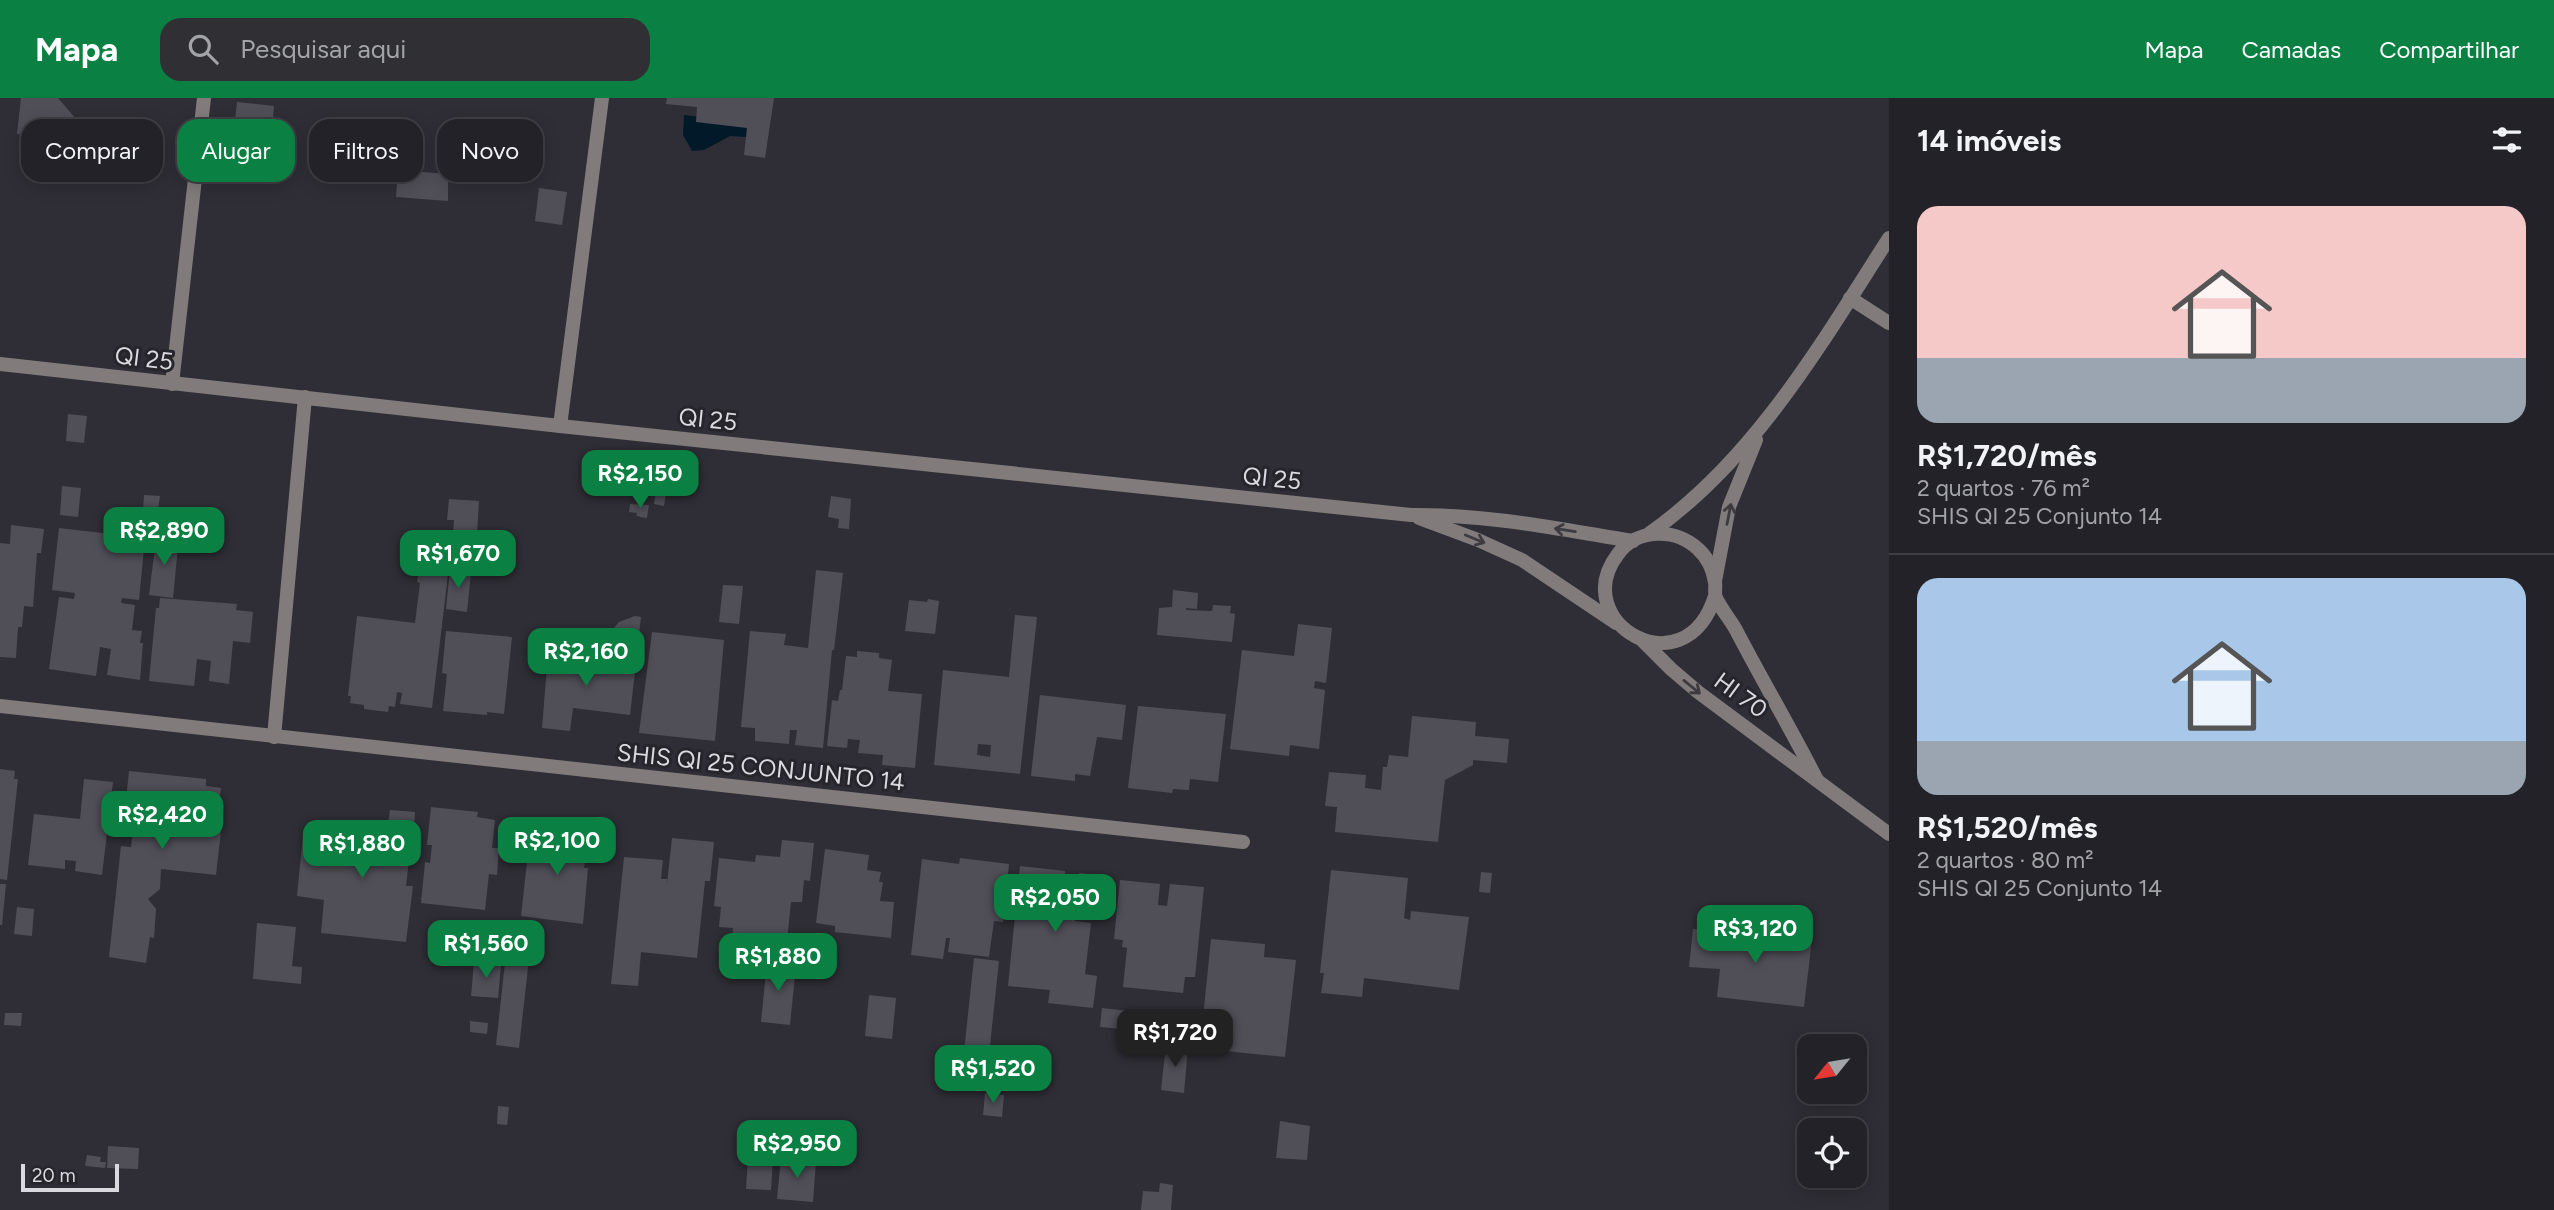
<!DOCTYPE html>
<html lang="pt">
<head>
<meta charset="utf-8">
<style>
  body { margin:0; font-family:Figtree,sans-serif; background:#2f2f34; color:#f1f3f6; height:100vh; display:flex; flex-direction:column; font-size:26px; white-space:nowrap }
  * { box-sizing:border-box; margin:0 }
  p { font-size:23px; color:#a3a4a8 }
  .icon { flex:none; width:38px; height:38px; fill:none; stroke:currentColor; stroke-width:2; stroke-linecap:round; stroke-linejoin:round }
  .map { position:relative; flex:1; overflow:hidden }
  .sheet { display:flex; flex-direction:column; background:#232228; width:665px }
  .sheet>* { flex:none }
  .hud { position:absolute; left:21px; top:21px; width:665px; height:63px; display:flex; gap:14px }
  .needle { width:46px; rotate:240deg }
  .controls { position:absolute; left:1797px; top:936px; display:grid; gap:14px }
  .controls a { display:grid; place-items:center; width:70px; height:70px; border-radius:14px; background:#232228; box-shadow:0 4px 18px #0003,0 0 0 2px #403f45; font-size:35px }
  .scale { position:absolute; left:21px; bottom:18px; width:98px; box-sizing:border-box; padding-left:7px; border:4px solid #dad9df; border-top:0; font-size:19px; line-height:24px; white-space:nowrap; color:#dad9df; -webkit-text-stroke:5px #26252c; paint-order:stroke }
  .price { position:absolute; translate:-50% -60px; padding:0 16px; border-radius:14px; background:#0b8043; color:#fff; font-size:23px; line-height:46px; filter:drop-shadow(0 2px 4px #0008) }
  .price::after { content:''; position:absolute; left:50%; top:42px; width:21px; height:16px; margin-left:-10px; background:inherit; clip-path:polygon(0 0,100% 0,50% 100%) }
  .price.current { background:#222; color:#fff }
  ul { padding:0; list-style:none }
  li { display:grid; align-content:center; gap:14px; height:371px; padding:0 28px }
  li+li { border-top:2px solid #403f45 }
  li span { display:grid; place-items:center; height:217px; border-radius:21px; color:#555 }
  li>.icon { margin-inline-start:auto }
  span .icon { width:126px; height:126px; fill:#fffc; stroke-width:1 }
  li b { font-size:30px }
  h2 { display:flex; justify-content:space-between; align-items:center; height:84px; padding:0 28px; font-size:30px }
  .tag { padding:0 24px; border-radius:21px; background:#232228; box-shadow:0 4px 18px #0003,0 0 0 2px #403f45; font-size:24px; line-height:63px }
  .tag.current { background:#0b8043; color:#fff }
  header { display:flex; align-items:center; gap:42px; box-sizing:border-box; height:98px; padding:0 35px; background:#0b8043; color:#fff }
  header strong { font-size:33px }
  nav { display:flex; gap:38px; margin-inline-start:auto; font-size:24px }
  .search { width:490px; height:63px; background:#2f2f34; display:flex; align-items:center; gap:18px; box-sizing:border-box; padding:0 24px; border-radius:21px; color:#a3a4a8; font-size:26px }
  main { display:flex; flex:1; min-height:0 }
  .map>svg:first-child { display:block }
</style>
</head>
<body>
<header>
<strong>Mapa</strong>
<div class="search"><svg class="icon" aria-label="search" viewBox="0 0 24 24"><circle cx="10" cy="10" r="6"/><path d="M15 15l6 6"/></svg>Pesquisar aqui</div>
<nav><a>Mapa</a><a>Camadas</a><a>Compartilhar</a></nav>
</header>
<main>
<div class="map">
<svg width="1889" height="1112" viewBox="0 0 1889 1112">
  <rect width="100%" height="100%" fill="#2f2e36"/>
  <polygon fill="#011929" points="684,17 763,26 762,40 730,38 704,52 692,53 683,37"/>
  <g fill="#504f58" fill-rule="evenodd">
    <polygon points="21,0 58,0 76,21 74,43 17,36"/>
    <polygon points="667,0 774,0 765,60 744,57 747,30 696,24 697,9 666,6"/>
    <polygon points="237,4 274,8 271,43 290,45 287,75 230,69"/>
    <polygon points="398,72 448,76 448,103 396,99"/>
    <polygon points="539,90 567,94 562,127 535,123"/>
    <polygon points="68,316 87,318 84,345 66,343"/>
    <polygon points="62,388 81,390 78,419 60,417"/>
    <polygon points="656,393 666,394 664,408 654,406"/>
    <polygon points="144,397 160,398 156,427 142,426"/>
    <polygon points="831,398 851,401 849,431 838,430 839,421 828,419"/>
    <polygon points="449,401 479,403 477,436 453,434 454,422 447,422"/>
    <polygon points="630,406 649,407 647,420 640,419 636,417 637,415 629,414"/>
    <polygon points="11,427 44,431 41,455 37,455 33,509 24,508 22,529 18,529 16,560 0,559 0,445 10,446"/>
    <polygon points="59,430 145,440 139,502 122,500 121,505 135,507 132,532 142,533 140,545 143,545 140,582 107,577 111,551 100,549 96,578 49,571 59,499 74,501 75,495 52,492"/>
    <polygon points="157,434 172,436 170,449 178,449 173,500 149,497"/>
    <polygon points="422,448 451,452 432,610 400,606 402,595 397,594 395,609 389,608 388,614 364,611 364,607 350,605 351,598 348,598 357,518 415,525 420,485 417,484"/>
    <polygon points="450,471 471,474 467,514 446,511"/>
    <polygon points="816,472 843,475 834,552 832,552 823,650 795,647 797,632 790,632 789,646 755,643 755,630 741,629 750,533 786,536 784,547 808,550"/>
    <polygon points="723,487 743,488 739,526 719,524"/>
    <polygon points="1173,492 1198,495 1197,511 1186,510 1186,512 1212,513 1213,507 1231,508 1230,515 1235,516 1232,544 1157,537 1159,510 1172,509"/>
    <polygon points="160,500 237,506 236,512 253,514 250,545 233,543 229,586 209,583 211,563 197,561 194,588 149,583 156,510 159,510"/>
    <polygon points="928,501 939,503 935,536 905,533 909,502 927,504"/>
    <path d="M1015 517 1037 519 1020 676 934 667 943 572 1009 579ZM978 646 991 647 990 659 977 657Z"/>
    <polygon points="635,518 641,519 636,562 609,559 613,531 619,524"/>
    <polygon points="1298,526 1332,530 1326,585 1315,583 1314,590 1325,592 1319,651 1290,647 1289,658 1230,651 1242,552 1294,558"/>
    <polygon points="446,533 512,539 504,616 487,614 487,617 443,613 447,576 442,575"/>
    <polygon points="652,534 724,542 715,643 639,635"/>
    <polygon points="857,553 879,555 879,560 892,562 888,593 922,596 915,670 882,667 883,657 858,655 860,642 848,641 847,650 827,648 832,602 838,603 840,592 842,592 846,558 857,559"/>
    <polygon points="548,556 636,565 630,617 573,610 570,633 542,630"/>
    <polygon points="1040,597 1126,607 1122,642 1097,639 1090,678 1075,676 1075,683 1031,678"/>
    <polygon points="1138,608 1226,616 1218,684 1190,681 1189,692 1173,691 1172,695 1128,690"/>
    <polygon points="1412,618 1476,624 1475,638 1509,641 1507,665 1473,662 1473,667 1445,682 1438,744 1335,734 1337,709 1325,708 1329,674 1366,677 1365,690 1381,692 1383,669 1387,669 1389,657 1408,659"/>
    <polygon points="0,671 15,673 14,681 18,681 7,782 0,781"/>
    <polygon points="129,673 206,681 206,688 221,690 219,705 224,707 216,777 161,771 160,791 148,801 156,811 154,840 150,839 146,865 109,859 121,748 131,749 136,703 126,702"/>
    <polygon points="84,681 113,684 102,777 75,773 76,763 65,762 65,771 28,767 34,716 80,721"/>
    <polygon points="431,709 478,714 477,719 495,722 492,750 499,750 497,777 489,776 485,812 421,805 425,764 430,765 432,747 427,747"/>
    <polygon points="390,712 415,714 412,763 409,762 406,788 413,788 406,844 321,835 324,802 297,798 303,737 371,745 373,723 388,725"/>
    <polygon points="535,729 589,735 584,770 588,770 583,826 521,818 527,764 532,764"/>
    <polygon points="672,740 714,744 710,783 705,783 697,860 641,854 638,888 611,886 624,759 663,762 661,781 667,781 667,786"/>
    <polygon points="782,742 814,745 810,783 804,782 802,804 791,804 786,853 731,847 733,830 719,829 721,809 714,808 719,760 755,764 756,757 780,759"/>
    <polygon points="825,751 869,757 867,772 881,774 879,784 883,784 880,803 894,804 891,840 835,834 835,828 816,825"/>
    <polygon points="960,760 1009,766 1003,824 994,823 989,859 948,854 950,840 946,840 943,861 911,857 922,761 959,766"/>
    <polygon points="1020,768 1065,773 1065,776 1079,778 1079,775 1108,778 1104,813 1076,810 1075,823 1091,825 1085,876 1097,878 1093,910 1048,905 1050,892 1008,888"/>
    <polygon points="1331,772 1408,780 1404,820 1410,822 1411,813 1469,819 1459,892 1364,880 1362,899 1321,895 1324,875 1320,875"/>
    <polygon points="1481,774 1492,775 1490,795 1479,794"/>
    <polygon points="1120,782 1160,786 1158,807 1167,808 1170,786 1204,789 1195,879 1185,879 1183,895 1123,889 1127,850 1122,849 1123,842 1114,841"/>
    <polygon points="0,786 6,786 2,827 0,827"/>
    <polygon points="17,809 34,811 32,838 14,836"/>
    <polygon points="257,825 296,829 292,868 302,869 301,886 253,881"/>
    <polygon points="1693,831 1812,841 1804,909 1717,899 1720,871 1689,869"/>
    <polygon points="508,837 525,839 523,860 529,861 519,950 496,947"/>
    <polygon points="1211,841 1265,846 1264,859 1296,862 1285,959 1215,952 1215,956 1201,954 1202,950 1200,949"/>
    <polygon points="974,860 999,863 988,966 963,963"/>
    <polygon points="474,864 501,867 498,900 471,898"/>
    <polygon points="767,864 796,867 790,927 761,924"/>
    <polygon points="869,897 896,900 892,941 865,938"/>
    <polygon points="1102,910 1181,919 1179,936 1100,929"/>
    <polygon points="5,915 22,915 21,928 4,927"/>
    <polygon points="470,923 488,925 487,936 470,934"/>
    <polygon points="1166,947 1188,949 1184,995 1161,992"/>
    <polygon points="985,995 1004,997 1002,1019 983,1017"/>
    <polygon points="498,1008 509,1009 507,1027 497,1026"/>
    <polygon points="1280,1023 1310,1028 1307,1062 1276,1060"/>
    <polygon points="108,1048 139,1050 138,1071 107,1070"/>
    <polygon points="87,1057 101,1059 100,1064 106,1064 105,1070 85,1068"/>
    <polygon points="748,1059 773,1060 771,1092 746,1091"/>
    <polygon points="781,1060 816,1063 813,1104 777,1101"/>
    <polygon points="1160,1085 1173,1087 1171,1112 1141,1112 1143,1093 1159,1094"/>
  </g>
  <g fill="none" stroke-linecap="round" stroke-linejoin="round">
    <g stroke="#817c7b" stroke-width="14">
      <polyline points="1850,200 1889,225"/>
      <polyline points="172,286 204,0"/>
      <polyline points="560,328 602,0"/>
      <polyline points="0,608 1243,744"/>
      <polyline points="274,639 305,299"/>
    </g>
    <g stroke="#817c7b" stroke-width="14">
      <path d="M0 266 560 328 1411 417C1486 416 1559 431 1633 443"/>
      <polyline points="1419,420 1478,442 1522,462 1616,525"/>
      <path d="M1650 435C1755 361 1821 246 1889 140"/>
      <polyline points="1715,483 1729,409 1756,342"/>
      <path d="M1715 498C1685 594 1566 524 1618 456 1637 430 1676 430 1698 451 1707 459 1713 472 1715 484 1716 489 1714 495 1716 500 1721 511 1730 521 1736 532 1762 582 1791 631 1817 682"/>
      <polyline points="1643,543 1671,571 1698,594 1889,736"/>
    </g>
  </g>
  <defs><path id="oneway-shaft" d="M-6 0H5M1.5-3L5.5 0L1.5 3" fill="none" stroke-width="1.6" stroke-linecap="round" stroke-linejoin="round" transform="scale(1.75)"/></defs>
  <g stroke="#3d3b40">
    <use href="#oneway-shaft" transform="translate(1729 416) rotate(-79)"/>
    <use href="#oneway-shaft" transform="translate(1565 432) rotate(-171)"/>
    <use href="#oneway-shaft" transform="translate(1475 441) rotate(22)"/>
    <use href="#oneway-shaft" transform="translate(1692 589) rotate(39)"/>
  </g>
  <g text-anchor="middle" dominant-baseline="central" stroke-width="6" stroke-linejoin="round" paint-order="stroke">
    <g font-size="24" fill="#dad9df" stroke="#26252c">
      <text transform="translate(144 260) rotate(7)">QI 25</text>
      <text transform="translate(708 321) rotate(6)">QI 25</text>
      <text transform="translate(1272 380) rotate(6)">QI 25</text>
      <text transform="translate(1741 597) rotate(36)">HI 70</text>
      <text transform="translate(761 669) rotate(6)">SHIS QI 25 CONJUNTO 14</text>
    </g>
  </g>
</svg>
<div class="controls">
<a><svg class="needle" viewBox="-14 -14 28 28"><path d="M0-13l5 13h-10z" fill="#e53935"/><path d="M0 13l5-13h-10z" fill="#a3a4a8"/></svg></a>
<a><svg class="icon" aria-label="locate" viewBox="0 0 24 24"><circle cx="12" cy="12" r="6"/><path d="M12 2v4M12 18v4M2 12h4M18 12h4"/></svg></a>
</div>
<div class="scale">20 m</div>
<b class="price" style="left:640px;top:412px">R$2,150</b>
<b class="price" style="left:164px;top:469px">R$2,890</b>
<b class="price" style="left:458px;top:492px">R$1,670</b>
<b class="price" style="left:586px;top:590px">R$2,160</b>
<b class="price" style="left:162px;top:753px">R$2,420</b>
<b class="price" style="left:557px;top:779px">R$2,100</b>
<b class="price" style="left:362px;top:782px">R$1,880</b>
<b class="price" style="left:1055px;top:836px">R$2,050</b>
<b class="price" style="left:1755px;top:867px">R$3,120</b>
<b class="price" style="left:486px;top:882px">R$1,560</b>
<b class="price" style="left:778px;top:895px">R$1,880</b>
<b class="price current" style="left:1175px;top:971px">R$1,720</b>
<b class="price" style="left:993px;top:1007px">R$1,520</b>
<b class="price" style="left:797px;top:1082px">R$2,950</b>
<div class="hud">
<a class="tag">Comprar</a>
<a class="tag current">Alugar</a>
<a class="tag">Filtros</a>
<a class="tag">Novo</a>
</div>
</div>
<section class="sheet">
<h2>14 imóveis<svg class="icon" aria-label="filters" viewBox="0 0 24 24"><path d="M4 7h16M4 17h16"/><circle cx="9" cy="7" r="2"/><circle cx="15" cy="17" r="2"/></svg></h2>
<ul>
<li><span style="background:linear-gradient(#f6c9c9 70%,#9aa5b1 0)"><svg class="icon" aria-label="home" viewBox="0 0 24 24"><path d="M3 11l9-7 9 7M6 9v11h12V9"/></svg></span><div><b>R$1,720/mês</b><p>2 quartos · 76 m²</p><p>SHIS QI 25 Conjunto 14</p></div></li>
<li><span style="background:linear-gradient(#a9c7e8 75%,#9aa5b1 0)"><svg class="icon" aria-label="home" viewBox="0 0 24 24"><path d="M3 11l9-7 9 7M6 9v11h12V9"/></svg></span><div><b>R$1,520/mês</b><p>2 quartos · 80 m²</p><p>SHIS QI 25 Conjunto 14</p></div></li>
</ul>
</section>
</main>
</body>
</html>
